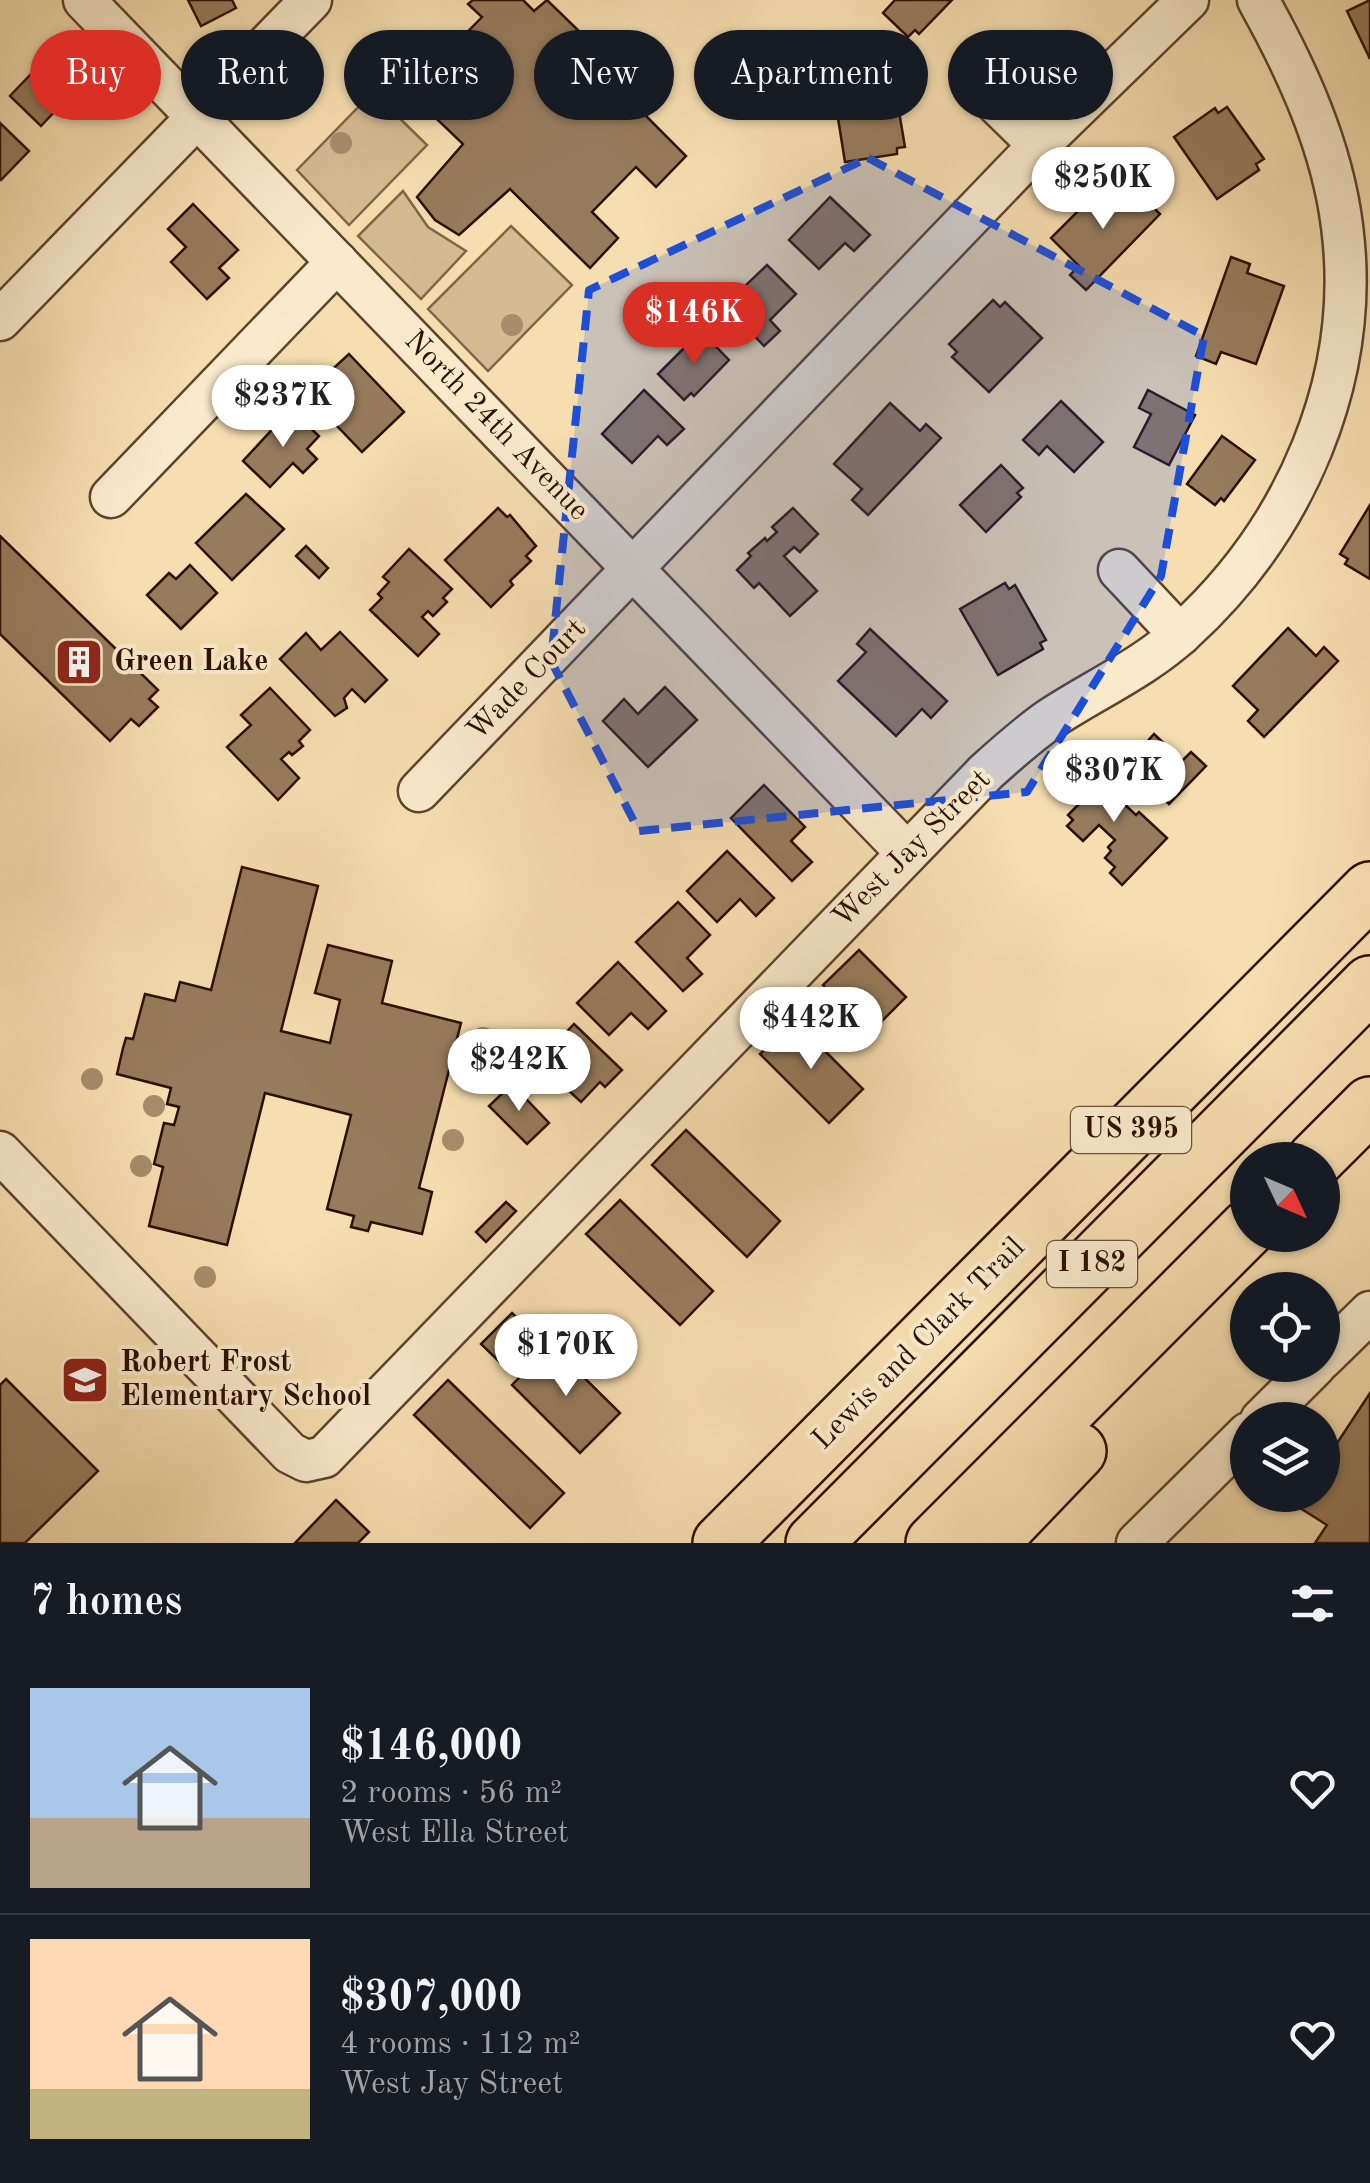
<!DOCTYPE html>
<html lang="en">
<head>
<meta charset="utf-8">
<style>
  body { margin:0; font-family:"Old Standard TT",serif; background:#20242c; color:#f1f3f6; height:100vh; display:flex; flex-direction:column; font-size:38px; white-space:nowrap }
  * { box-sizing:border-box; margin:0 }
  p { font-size:32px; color:#9ea1a6 }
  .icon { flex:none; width:55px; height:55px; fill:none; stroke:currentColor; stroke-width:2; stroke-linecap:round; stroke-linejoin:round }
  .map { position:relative; height:1543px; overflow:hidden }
  .drawer { display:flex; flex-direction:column; background:#171b24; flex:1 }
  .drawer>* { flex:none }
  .banner { position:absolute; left:30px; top:30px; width:1310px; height:90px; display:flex; gap:20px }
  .needle { width:65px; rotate:134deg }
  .controls { position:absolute; left:1230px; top:1142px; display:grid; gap:20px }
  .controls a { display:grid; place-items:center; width:110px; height:110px; border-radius:50%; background:#171b24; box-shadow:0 2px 8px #0004; font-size:50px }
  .price { position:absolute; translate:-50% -85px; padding:0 22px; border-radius:35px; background:#fff; color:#222; font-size:32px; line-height:65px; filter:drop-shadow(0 2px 5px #0008) }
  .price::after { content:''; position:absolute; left:50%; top:60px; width:30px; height:22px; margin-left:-15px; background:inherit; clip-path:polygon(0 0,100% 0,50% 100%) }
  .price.selected { background:#d93025; color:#fff }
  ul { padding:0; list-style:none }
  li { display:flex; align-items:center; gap:30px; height:250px; padding:0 30px }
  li+li { border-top:2px solid #363941 }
  li span { display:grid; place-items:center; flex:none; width:280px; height:200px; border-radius:0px; color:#555 }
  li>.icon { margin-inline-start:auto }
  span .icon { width:120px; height:120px; fill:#fffc; stroke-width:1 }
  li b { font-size:42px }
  h2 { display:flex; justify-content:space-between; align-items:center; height:120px; padding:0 30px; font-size:42px }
  .chip { padding:0 35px; border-radius:45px; background:#171b24; box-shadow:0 2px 8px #0004; font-size:35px; line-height:90px }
  .chip.selected { background:#d93025; color:#fff }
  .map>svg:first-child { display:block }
</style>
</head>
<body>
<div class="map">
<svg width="1370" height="1543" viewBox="0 0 1370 1543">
  <rect width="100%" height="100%" fill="#f6deb0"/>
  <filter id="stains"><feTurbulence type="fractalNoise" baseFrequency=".002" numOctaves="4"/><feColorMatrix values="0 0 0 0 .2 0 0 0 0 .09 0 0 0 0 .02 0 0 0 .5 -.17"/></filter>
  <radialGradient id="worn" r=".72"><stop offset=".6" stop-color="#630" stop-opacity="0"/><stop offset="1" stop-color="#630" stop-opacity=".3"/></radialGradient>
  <g fill="#d4bb92" stroke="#80654a" stroke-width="2.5">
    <polygon points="373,92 427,145 349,225 297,170"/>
    <polygon points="403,191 428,227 466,251 421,299 358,236"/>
    <polygon points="511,226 572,285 488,371 428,309"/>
  </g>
  <g fill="#967b5c" stroke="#2d0f01" stroke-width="2.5">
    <polygon points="188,0 232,0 236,8 201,26"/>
    <polygon points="473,0 523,0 534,11 547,0 653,103 643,113 686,156 656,187 636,167 592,212 618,238 590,268 510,189 459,235 435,220 417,197 463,144 396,80 424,51 437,63 482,17 468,4"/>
    <polygon points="895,0 952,0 919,34 915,30 908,37 883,13"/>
    <polygon points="1370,0 1370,59 1347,11"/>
    <polygon points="55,49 86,78 41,126 10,96"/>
    <polygon points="882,79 883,84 894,82 905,147 897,148 897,154 845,162 833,87"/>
    <polygon points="1227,107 1264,159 1256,164 1259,170 1217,199 1174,137 1215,108 1218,113"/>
    <polygon points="0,123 29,151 1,180 0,179"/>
    <polygon points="1108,181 1135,208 1144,198 1160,214 1086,290 1070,275 1079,266 1051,238"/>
    <polygon points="830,197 870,235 854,251 845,243 819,269 789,240"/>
    <polygon points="193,204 238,250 219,268 229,278 207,299 171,262 186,247 168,229"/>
    <polygon points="1231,257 1250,264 1247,273 1284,286 1256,364 1221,352 1216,364 1196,356"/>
    <polygon points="767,265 796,294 770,320 780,331 764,346 725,305"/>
    <polygon points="993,300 1000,307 1005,302 1042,338 989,392 952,357 957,352 949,344"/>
    <polygon points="701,331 729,360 694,396 691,393 684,400 658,374"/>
    <polygon points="349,354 404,412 362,452 316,404 335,386 325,376"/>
    <polygon points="644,390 684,429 667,445 658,436 632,463 602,434"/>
    <polygon points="1148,390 1195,415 1169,465 1134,447 1151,414 1139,408"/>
    <polygon points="1061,401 1103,442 1074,472 1047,446 1039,455 1023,440"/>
    <polygon points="890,403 920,431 926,424 941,438 868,515 852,500 862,489 834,464"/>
    <polygon points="293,412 319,436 307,449 317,459 303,473 293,463 270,487 243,461 280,421 283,423"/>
    <polygon points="1222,436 1255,460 1224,501 1221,498 1215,505 1187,484"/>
    <polygon points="1001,465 1023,488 1017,493 1021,497 986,532 960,505"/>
    <polygon points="246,494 284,529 232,580 196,543"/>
    <polygon points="1370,505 1370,579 1345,564 1348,559 1340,554"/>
    <polygon points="498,508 507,517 510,515 536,546 526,556 531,561 510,581 513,585 491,607 445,560"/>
    <polygon points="793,508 818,534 800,552 794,547 784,556 817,591 790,616 759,583 754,588 737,570 751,556 748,553 765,538 767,541 777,532 772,527"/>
    <polygon points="0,536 158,690 149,699 158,707 139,726 131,719 110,741 0,634"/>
    <polygon points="306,546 328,568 319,578 296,556"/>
    <polygon points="409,549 452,589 443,598 447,602 433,616 428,611 422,617 439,634 418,656 370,610 382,598 378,594 389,582 383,577"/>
    <polygon points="190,565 217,593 181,629 147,595 169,573 176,579"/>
    <polygon points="1005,583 1009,589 1015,585 1046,640 1040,643 1043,649 998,675 960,609"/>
    <polygon points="1288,628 1316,656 1324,647 1338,661 1264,737 1248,721 1258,710 1233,686"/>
    <polygon points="870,629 947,701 931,718 922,709 896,736 838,681 866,652 857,644"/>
    <polygon points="340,632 387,680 365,702 352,689 344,698 347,708 335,716 280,659 306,633 321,650"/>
    <polygon points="665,687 697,720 648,767 603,721 624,699 638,714"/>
    <polygon points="270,688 310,730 299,741 303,746 292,755 289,752 281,759 299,778 278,800 227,747 251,725 241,715"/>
    <polygon points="1154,734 1182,761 1191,752 1206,766 1169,804 1127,764"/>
    <polygon points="1091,772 1095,776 1099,772 1127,799 1123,803 1136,815 1139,812 1167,838 1122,885 1110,873 1115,867 1105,858 1111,851 1108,847 1115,840 1099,825 1083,841 1067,826 1073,820 1068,815 1079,804 1069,795"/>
    <polygon points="764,785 805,827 791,841 812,862 792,881 731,818"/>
    <polygon points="727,851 774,898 756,916 740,899 717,922 687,891"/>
    <polygon points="242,867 318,886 281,1031 330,1043 340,1000 315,993 328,945 392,961 382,1003 461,1023 419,1188 432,1192 422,1234 371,1222 368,1231 351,1227 354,1216 327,1209 351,1115 265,1093 227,1245 149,1226 163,1167 154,1164 164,1123 174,1125 179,1107 167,1104 171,1088 117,1074 123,1048 126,1038 133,1039 145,994 175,1001 180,982 211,990"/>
    <polygon points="678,902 710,935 687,958 702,974 683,991 636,942"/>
    <polygon points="859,950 906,997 870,1033 823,985"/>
    <polygon points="618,962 666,1011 648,1029 631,1013 609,1035 577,1003"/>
    <polygon points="794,1020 863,1089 829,1123 760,1054"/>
    <polygon points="574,1024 622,1070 605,1087 600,1082 581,1102 538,1062"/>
    <polygon points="512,1084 549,1123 527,1144 489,1106"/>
    <polygon points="686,1130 780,1221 747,1257 652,1165"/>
    <polygon points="620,1200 713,1291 680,1325 586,1234"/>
    <polygon points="506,1202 516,1211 486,1242 476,1232"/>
    <polygon points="512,1313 540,1341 509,1371 481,1344"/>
    <polygon points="551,1345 620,1413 580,1453 512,1385"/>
    <polygon points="6,1379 98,1471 25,1543 0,1543 0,1385"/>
    <polygon points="448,1380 564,1493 530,1528 414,1415"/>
    <polygon points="1370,1393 1370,1543 1315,1543 1327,1525 1297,1506 1304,1495 1322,1495 1322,1466"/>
    <polygon points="336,1500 369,1532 358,1543 295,1543"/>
  </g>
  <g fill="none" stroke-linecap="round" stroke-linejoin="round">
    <g stroke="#5f432d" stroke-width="45">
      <g id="minor">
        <polyline points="84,0 907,853"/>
        <polyline points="996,103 1039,145"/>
        <polyline points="0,320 311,0"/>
        <polyline points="111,497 337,262"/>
        <polyline points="1119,570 1180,635"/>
        <polyline points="419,791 1039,145 1188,0"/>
        <path d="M0 1152 290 1453 306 1461 324 1457 986 772C1007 753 1027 735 1050 719 1094 690 1144 668 1183 632 1295 530 1362 379 1342 226 1332 146 1297 70 1258 0"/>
        <polyline points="1322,1359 1370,1312"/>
        <polyline points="1261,1420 1316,1365"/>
        <polyline points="1137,1543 1248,1433"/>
      </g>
    </g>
    <g stroke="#2d0f01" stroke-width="60">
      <g id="highway">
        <polyline points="1315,1160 1370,1105"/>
        <polyline points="721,1543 1370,890"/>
        <polyline points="814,1543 1370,984"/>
        <polyline points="934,1543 1248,1228"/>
        <polyline points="990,1543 1078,1451"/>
      </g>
    </g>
    <use href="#minor" stroke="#f9eacc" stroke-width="40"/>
    <use href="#highway" stroke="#f6deb0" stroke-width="55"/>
  </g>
  <g fill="#a78d6c">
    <circle cx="793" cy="88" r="11"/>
    <circle cx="341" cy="143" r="11"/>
    <circle cx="512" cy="325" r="11"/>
    <circle cx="483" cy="1038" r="11"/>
    <circle cx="512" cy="1070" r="11"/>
    <circle cx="92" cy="1079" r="11"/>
    <circle cx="154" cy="1106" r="11"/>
    <circle cx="453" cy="1140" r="11"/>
    <circle cx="141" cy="1166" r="11"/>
    <circle cx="205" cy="1277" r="11"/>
  </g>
  <path fill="#1d4ed8" fill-opacity="0.2" stroke="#1d4ed8" stroke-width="8" stroke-dasharray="20 12" stroke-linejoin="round" d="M868 158 1204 336 1161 576 1027 792 639 831 551 661 589 290Z"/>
  <defs>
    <g id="building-square" transform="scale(2.5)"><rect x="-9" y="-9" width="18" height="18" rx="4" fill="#8f2418" stroke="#f9eacc"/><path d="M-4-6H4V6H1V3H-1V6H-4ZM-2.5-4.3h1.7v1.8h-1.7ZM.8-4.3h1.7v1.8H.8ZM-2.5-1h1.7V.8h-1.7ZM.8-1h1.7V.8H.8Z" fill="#fff"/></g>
    <g id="school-square" transform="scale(2.5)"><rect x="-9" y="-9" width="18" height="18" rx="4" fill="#8f2418" stroke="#f9eacc"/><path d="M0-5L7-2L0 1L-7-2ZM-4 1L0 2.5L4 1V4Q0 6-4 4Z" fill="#fff"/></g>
  </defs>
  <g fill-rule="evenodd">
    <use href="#building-square" x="79" y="662"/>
    <use href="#school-square" x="85" y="1380"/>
  </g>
  <g text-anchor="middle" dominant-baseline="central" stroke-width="8" stroke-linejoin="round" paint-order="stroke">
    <g fill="#f9eacc" stroke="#6a513e" stroke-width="2.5">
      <rect x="1071" y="1107" width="120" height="46" rx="8"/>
      <rect x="1047" y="1241" width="90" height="46" rx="8"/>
    </g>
    <g font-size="28" font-weight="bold" fill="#2d0f01">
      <text x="1131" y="1130">US 395</text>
      <text x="1092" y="1264">I 182</text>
    </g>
    <g font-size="30" fill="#2d0f01" stroke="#f9eacc">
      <text transform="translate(496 426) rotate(46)">North 24th Avenue</text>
      <text transform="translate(527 680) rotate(-46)">Wade Court</text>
      <text transform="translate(912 849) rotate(-45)">West Jay Street</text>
      <text transform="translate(919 1344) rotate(-45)">Lewis and Clark Trail</text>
    </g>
    <g font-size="30" font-weight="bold" fill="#2d0f01" stroke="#f9eacc" text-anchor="start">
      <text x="114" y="662">Green Lake</text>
      <text x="120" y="1363">Robert Frost<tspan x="120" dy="34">Elementary School</tspan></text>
    </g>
  </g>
  <rect width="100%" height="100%" filter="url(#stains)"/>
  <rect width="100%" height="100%" fill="url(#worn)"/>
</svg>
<div class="controls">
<a><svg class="needle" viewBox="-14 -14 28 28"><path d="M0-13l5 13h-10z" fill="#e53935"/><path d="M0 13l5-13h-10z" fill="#9ea1a6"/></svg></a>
<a><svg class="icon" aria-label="locate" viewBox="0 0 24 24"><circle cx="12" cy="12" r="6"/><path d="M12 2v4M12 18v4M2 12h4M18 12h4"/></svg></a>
<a><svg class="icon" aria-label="layers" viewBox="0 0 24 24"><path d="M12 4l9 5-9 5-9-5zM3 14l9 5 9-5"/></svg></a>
</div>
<b class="price" style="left:1103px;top:232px">$250K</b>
<b class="price selected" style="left:694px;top:367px">$146K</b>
<b class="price" style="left:283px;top:450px">$237K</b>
<b class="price" style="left:1114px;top:825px">$307K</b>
<b class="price" style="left:811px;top:1072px">$442K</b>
<b class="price" style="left:519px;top:1114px">$242K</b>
<b class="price" style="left:566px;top:1399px">$170K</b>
<div class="banner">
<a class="chip selected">Buy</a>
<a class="chip">Rent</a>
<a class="chip">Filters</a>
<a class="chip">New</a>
<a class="chip">Apartment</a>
<a class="chip">House</a>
</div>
</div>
<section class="drawer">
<h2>7 homes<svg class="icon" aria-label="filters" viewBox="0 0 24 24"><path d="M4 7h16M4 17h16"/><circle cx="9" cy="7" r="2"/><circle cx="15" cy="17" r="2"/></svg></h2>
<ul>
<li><span style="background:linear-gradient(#a9c7e8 65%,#b9a48a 0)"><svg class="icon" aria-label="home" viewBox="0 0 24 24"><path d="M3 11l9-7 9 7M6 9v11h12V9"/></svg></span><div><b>$146,000</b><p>2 rooms · 56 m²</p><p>West Ella Street</p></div><svg class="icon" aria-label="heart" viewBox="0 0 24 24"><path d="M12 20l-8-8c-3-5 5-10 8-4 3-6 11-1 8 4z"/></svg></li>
<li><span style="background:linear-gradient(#ffd9b3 75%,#c2b280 0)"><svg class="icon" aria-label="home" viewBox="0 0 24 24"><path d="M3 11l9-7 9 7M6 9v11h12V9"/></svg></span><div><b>$307,000</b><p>4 rooms · 112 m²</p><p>West Jay Street</p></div><svg class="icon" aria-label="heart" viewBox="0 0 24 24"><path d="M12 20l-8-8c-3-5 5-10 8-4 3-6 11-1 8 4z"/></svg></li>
</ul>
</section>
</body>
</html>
